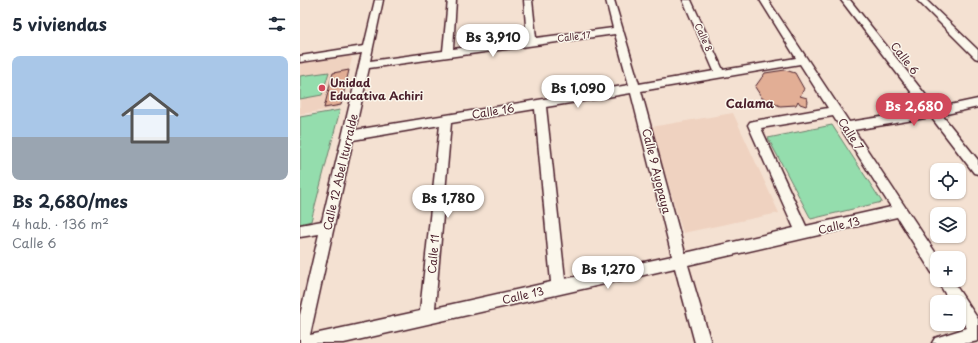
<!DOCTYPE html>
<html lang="es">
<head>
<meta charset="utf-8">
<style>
  body { margin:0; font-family:"Playpen Sans",sans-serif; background:#f2f2f3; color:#1f2937; height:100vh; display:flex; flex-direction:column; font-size:15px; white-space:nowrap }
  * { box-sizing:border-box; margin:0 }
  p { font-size:13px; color:#747a83 }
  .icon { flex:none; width:22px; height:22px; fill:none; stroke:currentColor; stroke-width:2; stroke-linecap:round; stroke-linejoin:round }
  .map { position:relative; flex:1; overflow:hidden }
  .sheet { display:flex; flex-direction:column; background:#fff; width:300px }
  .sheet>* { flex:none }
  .tools { position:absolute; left:630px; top:163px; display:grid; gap:8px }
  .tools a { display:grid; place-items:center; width:36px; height:36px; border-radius:8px; background:#fff; box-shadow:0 1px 3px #0004; font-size:20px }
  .price { position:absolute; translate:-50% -34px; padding:0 9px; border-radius:14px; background:#fff; color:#222; font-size:13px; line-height:26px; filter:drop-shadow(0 1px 2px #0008) }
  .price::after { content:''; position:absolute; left:50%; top:24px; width:12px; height:9px; margin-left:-6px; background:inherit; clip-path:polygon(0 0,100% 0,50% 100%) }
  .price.on { background:#d1495b; color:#fff }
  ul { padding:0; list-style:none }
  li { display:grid; align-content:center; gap:8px; height:212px; padding:0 12px }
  li span { display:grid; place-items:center; height:124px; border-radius:8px; color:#555 }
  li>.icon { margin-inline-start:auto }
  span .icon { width:72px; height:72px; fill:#fffc; stroke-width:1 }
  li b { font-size:17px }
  h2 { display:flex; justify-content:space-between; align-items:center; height:48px; padding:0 12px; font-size:17px }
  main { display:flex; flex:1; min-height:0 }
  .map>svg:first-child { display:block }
</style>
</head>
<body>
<main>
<section class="sheet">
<h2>5 viviendas<svg class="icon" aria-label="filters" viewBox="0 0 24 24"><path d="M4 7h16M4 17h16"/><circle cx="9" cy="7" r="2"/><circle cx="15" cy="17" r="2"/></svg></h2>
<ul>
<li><span style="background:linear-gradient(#a9c7e8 65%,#9aa5b1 0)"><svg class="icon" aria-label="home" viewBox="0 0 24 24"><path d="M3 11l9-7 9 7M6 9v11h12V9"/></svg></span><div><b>Bs 2,680/mes</b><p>4 hab. · 136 m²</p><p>Calle 6</p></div></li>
</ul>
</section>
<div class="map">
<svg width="678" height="343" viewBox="0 0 678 343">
  <rect width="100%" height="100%" fill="#f4e1d2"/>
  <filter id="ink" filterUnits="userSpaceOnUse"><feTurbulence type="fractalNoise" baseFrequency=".025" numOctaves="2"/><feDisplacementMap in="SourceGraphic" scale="8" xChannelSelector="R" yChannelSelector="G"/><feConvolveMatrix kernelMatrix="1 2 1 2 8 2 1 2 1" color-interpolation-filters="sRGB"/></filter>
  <g filter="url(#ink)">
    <g fill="#efd2c0">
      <polygon points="49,56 52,58 40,108 0,114 0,63"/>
      <polygon points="433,113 479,213 383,233 351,127"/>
    </g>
    <g fill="#94ddad" stroke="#6f7e6c">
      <polygon points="29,72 22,95 0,99 0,76"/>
      <polygon points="40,110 11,221 0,224 0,117"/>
      <polygon points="532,125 582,202 511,219 468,138"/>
    </g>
    <g fill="#e2ae95" stroke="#4a1f2b">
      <polygon points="49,70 41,105 24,108 33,73"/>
      <polygon points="485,70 495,73 504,89 500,96 507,98 508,102 506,106 500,104 498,101 496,105 480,106 462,98 455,87 465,73"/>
    </g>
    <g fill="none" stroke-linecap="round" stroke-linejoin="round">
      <g stroke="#4a1f2b" stroke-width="3">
        <g id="street">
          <path d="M75 0H83L70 61 143 51 148 0H156L153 49 227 39 224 0H232L236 38 313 28 306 0H314L339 84 414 71 383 0H391L423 70 496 58 460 0H468L549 122 625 110 541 0H550L636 108 678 99V107L642 115 678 160V174L674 173 631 117 554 130 639 258H637V275L632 273 597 217 388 265 411 343H395L375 268 44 343H0V315L19 234 0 237V225L22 221 62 53 0 62V56L64 46ZM315 34 329 85 55 130 69 68ZM500 64 528 108 454 121 450 122 448 125 494 228 385 253 341 91ZM331 93 372 256 265 279 246 107ZM235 109 251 282 135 308 151 123ZM533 116 591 207 506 226 461 128ZM140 125 120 311 10 335 53 140Z"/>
          <polygon points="617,0 626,0 678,50 678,59 675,58"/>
          <polygon points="637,280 652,280 678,319 678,341 669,343 632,343 635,338 667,328 659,316 659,302 650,302"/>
        </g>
      </g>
      <use href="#street" fill="#fbf7ec" fill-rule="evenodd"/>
    </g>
  </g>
  <circle fill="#d1495b" stroke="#fbf7ec" stroke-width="1.5" cx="22" cy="88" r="4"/>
  <g text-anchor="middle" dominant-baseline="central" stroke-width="3" stroke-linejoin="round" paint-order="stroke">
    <g font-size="9" fill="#4a1f2b" stroke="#fbf7ec">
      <text transform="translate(274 36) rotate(-7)">Calle 17</text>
      <text transform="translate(404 37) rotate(66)">Calle 8</text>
    </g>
    <g font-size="11" fill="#4a1f2b" stroke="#fbf7ec">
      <text transform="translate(605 58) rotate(52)">Calle 6</text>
      <text transform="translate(193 111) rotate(-9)">Calle 16</text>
      <text transform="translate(551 134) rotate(57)">Calle 7</text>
      <text transform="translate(357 171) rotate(76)">Calle 9 Ayopaya</text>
      <text transform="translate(40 172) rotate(-77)">Calle 12 Abel Iturralde</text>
      <text transform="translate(539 225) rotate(-13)">Calle 13</text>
      <text transform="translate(133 254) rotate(-85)">Calle 11</text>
      <text transform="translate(223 295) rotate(-13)">Calle 13</text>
    </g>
    <g font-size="11" font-weight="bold" fill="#4a1f2b" stroke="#fbf7ec" text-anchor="start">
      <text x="30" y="82">Unidad<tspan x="30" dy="13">Educativa Achiri</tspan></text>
    </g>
    <g font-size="12" font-weight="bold" fill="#4a1f2b" stroke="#fbf7ec">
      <text x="450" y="103">Calama</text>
    </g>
  </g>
</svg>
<div class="tools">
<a><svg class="icon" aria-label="locate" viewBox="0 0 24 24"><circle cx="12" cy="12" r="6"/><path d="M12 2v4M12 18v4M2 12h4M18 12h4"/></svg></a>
<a><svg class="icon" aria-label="layers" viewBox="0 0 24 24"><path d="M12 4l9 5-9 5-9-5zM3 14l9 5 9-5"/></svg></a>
<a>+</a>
<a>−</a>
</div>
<b class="price" style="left:193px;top:58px">Bs 3,910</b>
<b class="price" style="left:278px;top:109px">Bs 1,090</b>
<b class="price on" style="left:614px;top:127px">Bs 2,680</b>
<b class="price" style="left:148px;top:219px">Bs 1,780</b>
<b class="price" style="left:308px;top:290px">Bs 1,270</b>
</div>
</main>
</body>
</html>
